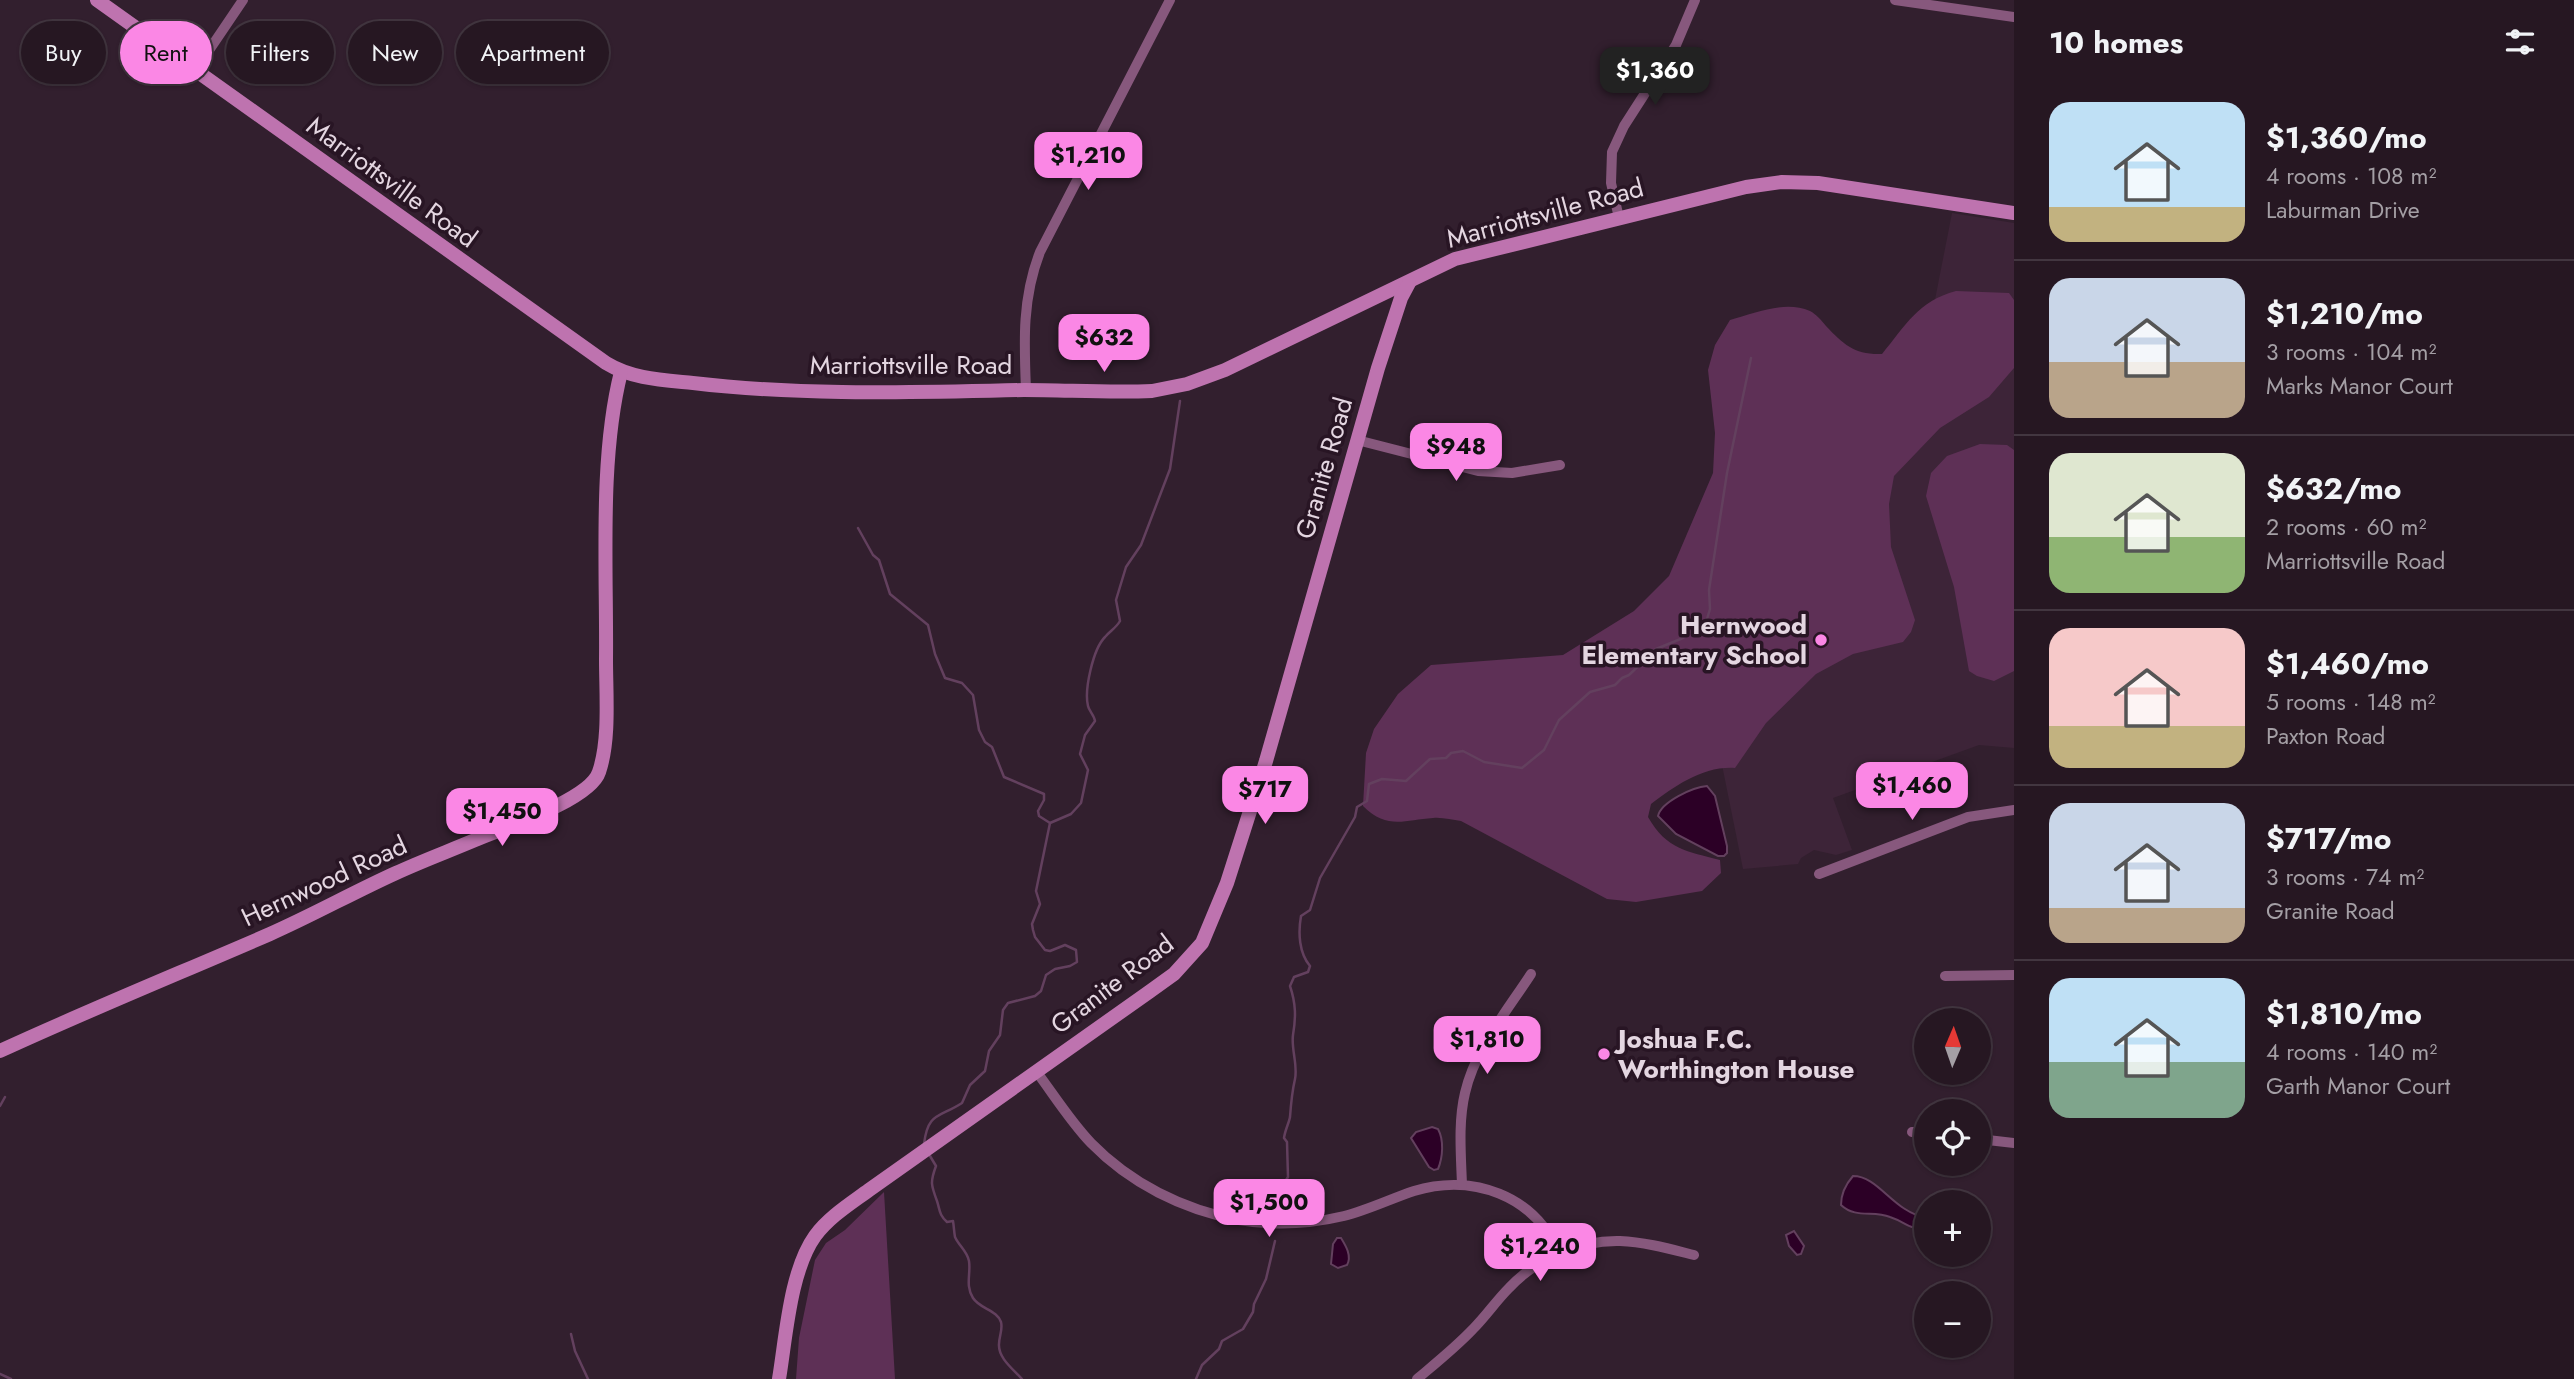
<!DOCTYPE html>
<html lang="en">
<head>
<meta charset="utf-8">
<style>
  body { margin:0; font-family:Jost,sans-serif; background:#2e202a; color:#f1f3f6; height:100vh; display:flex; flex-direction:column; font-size:26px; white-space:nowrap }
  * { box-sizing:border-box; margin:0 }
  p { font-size:23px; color:#a49fa5 }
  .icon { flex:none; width:38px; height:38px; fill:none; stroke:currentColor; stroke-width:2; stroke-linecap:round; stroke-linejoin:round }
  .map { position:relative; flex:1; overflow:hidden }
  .drawer { display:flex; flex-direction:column; background:#261722; width:560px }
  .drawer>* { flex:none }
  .banner { position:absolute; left:21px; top:21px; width:665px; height:63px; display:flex; gap:14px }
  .needle { width:46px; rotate:2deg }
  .tools { position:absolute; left:1914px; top:1008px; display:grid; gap:14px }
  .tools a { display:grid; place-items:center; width:77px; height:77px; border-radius:50%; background:#261722; box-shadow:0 2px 5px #0004,0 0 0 2px #423640; font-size:35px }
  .price { position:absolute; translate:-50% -60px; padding:0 16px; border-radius:14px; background:#fb87e5; color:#111; font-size:23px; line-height:46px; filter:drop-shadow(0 2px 4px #0008) }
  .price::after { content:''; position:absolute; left:50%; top:42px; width:21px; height:16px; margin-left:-10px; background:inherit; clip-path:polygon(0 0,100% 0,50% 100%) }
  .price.on { background:#222; color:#fff }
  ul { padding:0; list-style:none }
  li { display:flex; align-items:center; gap:21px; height:175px; padding:0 35px }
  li+li { border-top:2px solid #423640 }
  li span { display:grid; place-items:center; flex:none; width:196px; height:140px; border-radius:21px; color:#555 }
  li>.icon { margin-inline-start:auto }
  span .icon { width:84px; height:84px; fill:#fffc; stroke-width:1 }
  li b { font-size:30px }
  h2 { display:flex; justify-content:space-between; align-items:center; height:84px; padding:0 35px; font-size:30px }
  .tag { padding:0 24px; border-radius:32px; background:#261722; box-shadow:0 2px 5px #0004,0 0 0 2px #423640; font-size:24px; line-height:63px }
  .tag.on { background:#fb87e5; color:#111 }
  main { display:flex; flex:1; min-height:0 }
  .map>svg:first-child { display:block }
</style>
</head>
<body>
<main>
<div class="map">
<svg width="2014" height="1379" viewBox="0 0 2014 1379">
  <rect width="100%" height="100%" fill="#321f2e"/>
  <polygon fill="#3d2438" points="1952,213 2014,223 2014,748 1979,745 1833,798 1852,850 1836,855 1814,850 1801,858 1798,864 1743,869 1721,760 1908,437"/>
  <g fill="#5e3056">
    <path d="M1956 291 2009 293 2014 300V368L1989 397 1940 428 1894 476 1889 504 1891 547 1915 620 1911 632 1903 642 1853 654 1816 674 1766 723 1735 768C1703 766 1675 786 1651 804L1648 817C1667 850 1687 851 1720 860L1721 873 1702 891 1636 902 1607 899 1461 821C1452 820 1442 817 1433 818 1404 820 1387 830 1363 806L1366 753 1374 729 1398 694 1431 665 1563 655 1634 611 1669 576 1713 473 1715 433 1708 370 1715 345 1730 320C1755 313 1785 300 1810 311 1816 314 1822 321 1826 326 1844 345 1855 355 1882 354 1906 325 1918 301 1956 291Z"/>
    <polygon points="1980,444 2007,445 2014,450 2014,671 1994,681 1977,676 1969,671 1954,587 1926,496 1931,473 1947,456"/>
    <polygon points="884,1192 895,1379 796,1379 799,1338 815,1260 826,1243 845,1230"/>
  </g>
  <g fill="#2c0026" stroke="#63405e" stroke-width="2">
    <path d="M1707 786 1715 796 1727 846V853L1724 856H1718L1676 834 1658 816C1661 802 1693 787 1707 786Z"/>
    <path d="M1432 1127 1438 1129C1444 1140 1443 1157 1438 1169L1434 1170 1429 1167 1411 1138 1416 1132Z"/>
    <path d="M1853 1176C1879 1176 1893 1212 1927 1218V1229C1904 1228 1908 1223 1890 1217 1873 1210 1856 1219 1841 1205 1841 1194 1846 1184 1853 1176Z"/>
    <polygon points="1794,1231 1804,1246 1801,1254 1797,1255 1789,1246 1786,1235"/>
    <path d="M1337 1238H1341C1346 1246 1352 1256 1347 1265L1338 1268 1331 1264 1333 1244Z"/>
  </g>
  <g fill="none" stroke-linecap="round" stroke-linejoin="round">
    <g stroke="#63405e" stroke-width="2.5">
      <polyline points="858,528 873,555 879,560 890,594 928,625 935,654 945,678 962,683 973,695 979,730 985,742 992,747 1004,777 1044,794 1044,800 1038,811 1039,816 1050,823"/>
      <polyline points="0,1106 5,1097"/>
      <path d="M924 1144C928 1112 939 1118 962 1103L970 1085 985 1071 989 1051 1000 1035 1003 1010 1008 1003 1035 996 1041 991 1046 975 1055 969 1070 966 1077 962 1076 950 1065 945 1050 951 1045 950 1035 937 1033 930 1032 924 1040 904 1036 891 1050 823 1071 814 1081 803 1088 770 1080 754 1085 735 1095 721C1094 715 1089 711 1088 706 1084 690 1093 649 1105 637 1110 631 1116 628 1120 621L1116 600 1126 567 1141 545 1170 469 1180 401"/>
      <path d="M930 1156 936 1166C930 1182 931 1185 937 1201 940 1210 939 1215 947 1222L953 1221C954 1227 954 1232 955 1237 959 1246 967 1251 969 1261 971 1274 965 1285 973 1298 980 1309 997 1310 1001 1322 1003 1330 999 1336 999 1344 998 1358 1013 1369 1022 1379"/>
      <path d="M1278 1207 1279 1191 1288 1177 1287 1142 1284 1138C1285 1130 1289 1123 1290 1117 1291 1103 1292 1092 1295 1079 1298 1065 1291 1049 1293 1035 1296 1017 1296 1004 1290 986L1294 977 1308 972 1310 966C1299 953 1298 933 1301 916L1310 910 1320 878 1355 817 1357 807 1367 801 1369 784 1382 779 1406 781 1430 759 1446 758 1451 753 1463 751 1484 762 1522 768 1544 750 1559 720 1590 692 1615 685 1622 678 1629 675 1656 649 1683 638 1707 619 1710 609 1709 590 1727 473 1751 358"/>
      <polyline points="571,1334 575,1351 588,1379"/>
      <polyline points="0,1374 11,1379"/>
      <polyline points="1196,1379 1202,1365 1219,1349 1222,1341 1243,1329 1253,1312 1254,1304 1266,1279 1275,1241"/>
    </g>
    <g stroke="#87587d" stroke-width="10">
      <polyline points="1895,0 2014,17"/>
      <polyline points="195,71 243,0"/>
      <polyline points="1619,218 1611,183 1612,152 1624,126 1676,45 1695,0"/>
      <path d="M1026 390C1024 342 1022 298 1040 252L1170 0"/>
      <polyline points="1357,440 1478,471 1512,473 1560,465"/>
      <polyline points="1819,874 1968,817 2014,810"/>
      <polyline points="1945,976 2014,975"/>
      <path d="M1036 1071C1054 1095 1070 1121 1091 1143 1130 1183 1183 1210 1239 1220 1273 1226 1310 1224 1344 1216 1368 1210 1390 1199 1414 1191 1472 1173 1535 1195 1559 1254"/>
      <polyline points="1912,1132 1927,1133"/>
      <polyline points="1979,1139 2014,1143"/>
      <path d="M1462 1185C1461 1155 1458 1122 1465 1093 1475 1049 1507 1011 1531 974"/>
      <path d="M1417 1379C1436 1363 1456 1347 1473 1329 1486 1316 1496 1301 1509 1288 1536 1259 1579 1240 1620 1241 1645 1242 1670 1249 1694 1255"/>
    </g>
    <g stroke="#be73af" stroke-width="14">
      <path d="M97 0 606 363C632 379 663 380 693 383 803 396 915 392 1024 390 1067 390 1110 393 1152 391L1187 384 1225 370 1455 259 1746 187 1782 182 1818 183 2014 213"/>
      <path d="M0 1051C89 1010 180 973 270 934 313 915 354 892 396 873 422 861 449 851 475 840 503 828 590 800 599 772 610 740 606 694 606 660 607 570 599 459 621 372"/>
      <path d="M779 1379C786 1337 790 1271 815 1236 829 1217 850 1204 869 1190L1149 992 1174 974 1202 943 1227 883 1266 761 1378 368 1401 298 1409 283"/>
    </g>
  </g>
  <g fill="#fb87e5" stroke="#281524" stroke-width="2.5">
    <circle cx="1821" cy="640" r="7"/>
    <circle cx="1604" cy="1054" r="7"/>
  </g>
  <g text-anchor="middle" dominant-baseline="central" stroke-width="7" stroke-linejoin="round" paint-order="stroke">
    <g font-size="26" fill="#e4d6e1" stroke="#281524">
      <text transform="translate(392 182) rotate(36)">Marriottsville Road</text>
      <text transform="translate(1545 213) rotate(-15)">Marriottsville Road</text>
      <text x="911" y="365">Marriottsville Road</text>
      <text transform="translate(1324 468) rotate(-74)">Granite Road</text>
      <text transform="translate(324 881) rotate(-25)">Hernwood Road</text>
      <text transform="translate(1112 984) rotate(-37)">Granite Road</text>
    </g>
    <g font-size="26" font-weight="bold" fill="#e4d6e1" stroke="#281524" text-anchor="end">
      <text x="1807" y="625">Hernwood<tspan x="1807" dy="30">Elementary School</tspan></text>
      <text x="1618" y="1039" text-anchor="start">Joshua F.C.<tspan x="1618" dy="30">Worthington House</tspan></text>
    </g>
  </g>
</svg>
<div class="tools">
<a><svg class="needle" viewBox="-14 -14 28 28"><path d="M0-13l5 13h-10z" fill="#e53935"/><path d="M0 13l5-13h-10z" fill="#a49fa5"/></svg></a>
<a><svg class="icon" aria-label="locate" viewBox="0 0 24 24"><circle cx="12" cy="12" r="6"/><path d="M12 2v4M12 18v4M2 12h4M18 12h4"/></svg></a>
<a>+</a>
<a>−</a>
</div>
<b class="price on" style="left:1655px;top:107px">$1,360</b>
<b class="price" style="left:1088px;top:192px">$1,210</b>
<b class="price" style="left:1104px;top:374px">$632</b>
<b class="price" style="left:1456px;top:483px">$948</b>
<b class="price" style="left:1912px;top:822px">$1,460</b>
<b class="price" style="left:1265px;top:826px">$717</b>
<b class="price" style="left:502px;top:848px">$1,450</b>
<b class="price" style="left:1487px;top:1076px">$1,810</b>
<b class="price" style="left:1269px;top:1239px">$1,500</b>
<b class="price" style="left:1540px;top:1283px">$1,240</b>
<div class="banner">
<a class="tag">Buy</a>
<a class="tag on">Rent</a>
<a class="tag">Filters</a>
<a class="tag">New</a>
<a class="tag">Apartment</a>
</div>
</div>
<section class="drawer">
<h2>10 homes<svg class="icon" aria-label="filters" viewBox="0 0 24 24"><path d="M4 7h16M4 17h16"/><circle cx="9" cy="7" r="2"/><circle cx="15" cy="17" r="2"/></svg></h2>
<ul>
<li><span style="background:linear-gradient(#bfe0f5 75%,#c2b280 0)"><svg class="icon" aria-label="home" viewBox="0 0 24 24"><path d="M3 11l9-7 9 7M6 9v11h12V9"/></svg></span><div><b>$1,360/mo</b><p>4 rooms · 108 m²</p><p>Laburman Drive</p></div></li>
<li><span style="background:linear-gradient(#c9d6e8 60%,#b9a48a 0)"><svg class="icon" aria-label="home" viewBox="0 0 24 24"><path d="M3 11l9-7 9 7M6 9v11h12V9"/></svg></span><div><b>$1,210/mo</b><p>3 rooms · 104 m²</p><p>Marks Manor Court</p></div></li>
<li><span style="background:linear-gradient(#dfe7d0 60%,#8fb573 0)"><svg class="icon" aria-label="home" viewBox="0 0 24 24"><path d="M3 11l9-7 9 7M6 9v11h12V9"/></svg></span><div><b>$632/mo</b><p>2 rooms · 60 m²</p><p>Marriottsville Road</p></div></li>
<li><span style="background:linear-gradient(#f6c9c9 70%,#c2b280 0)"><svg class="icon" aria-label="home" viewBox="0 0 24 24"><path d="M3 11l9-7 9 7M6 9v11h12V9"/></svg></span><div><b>$1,460/mo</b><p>5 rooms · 148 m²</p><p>Paxton Road</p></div></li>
<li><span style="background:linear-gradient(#c9d6e8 75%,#b9a48a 0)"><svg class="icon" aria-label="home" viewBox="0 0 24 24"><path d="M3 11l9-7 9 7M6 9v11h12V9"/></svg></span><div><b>$717/mo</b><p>3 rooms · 74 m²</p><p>Granite Road</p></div></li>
<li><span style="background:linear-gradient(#bfe0f5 60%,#7fa58c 0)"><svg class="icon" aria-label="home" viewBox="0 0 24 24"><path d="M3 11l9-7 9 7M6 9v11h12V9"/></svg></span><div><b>$1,810/mo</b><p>4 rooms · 140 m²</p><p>Garth Manor Court</p></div></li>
</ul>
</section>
</main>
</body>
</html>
